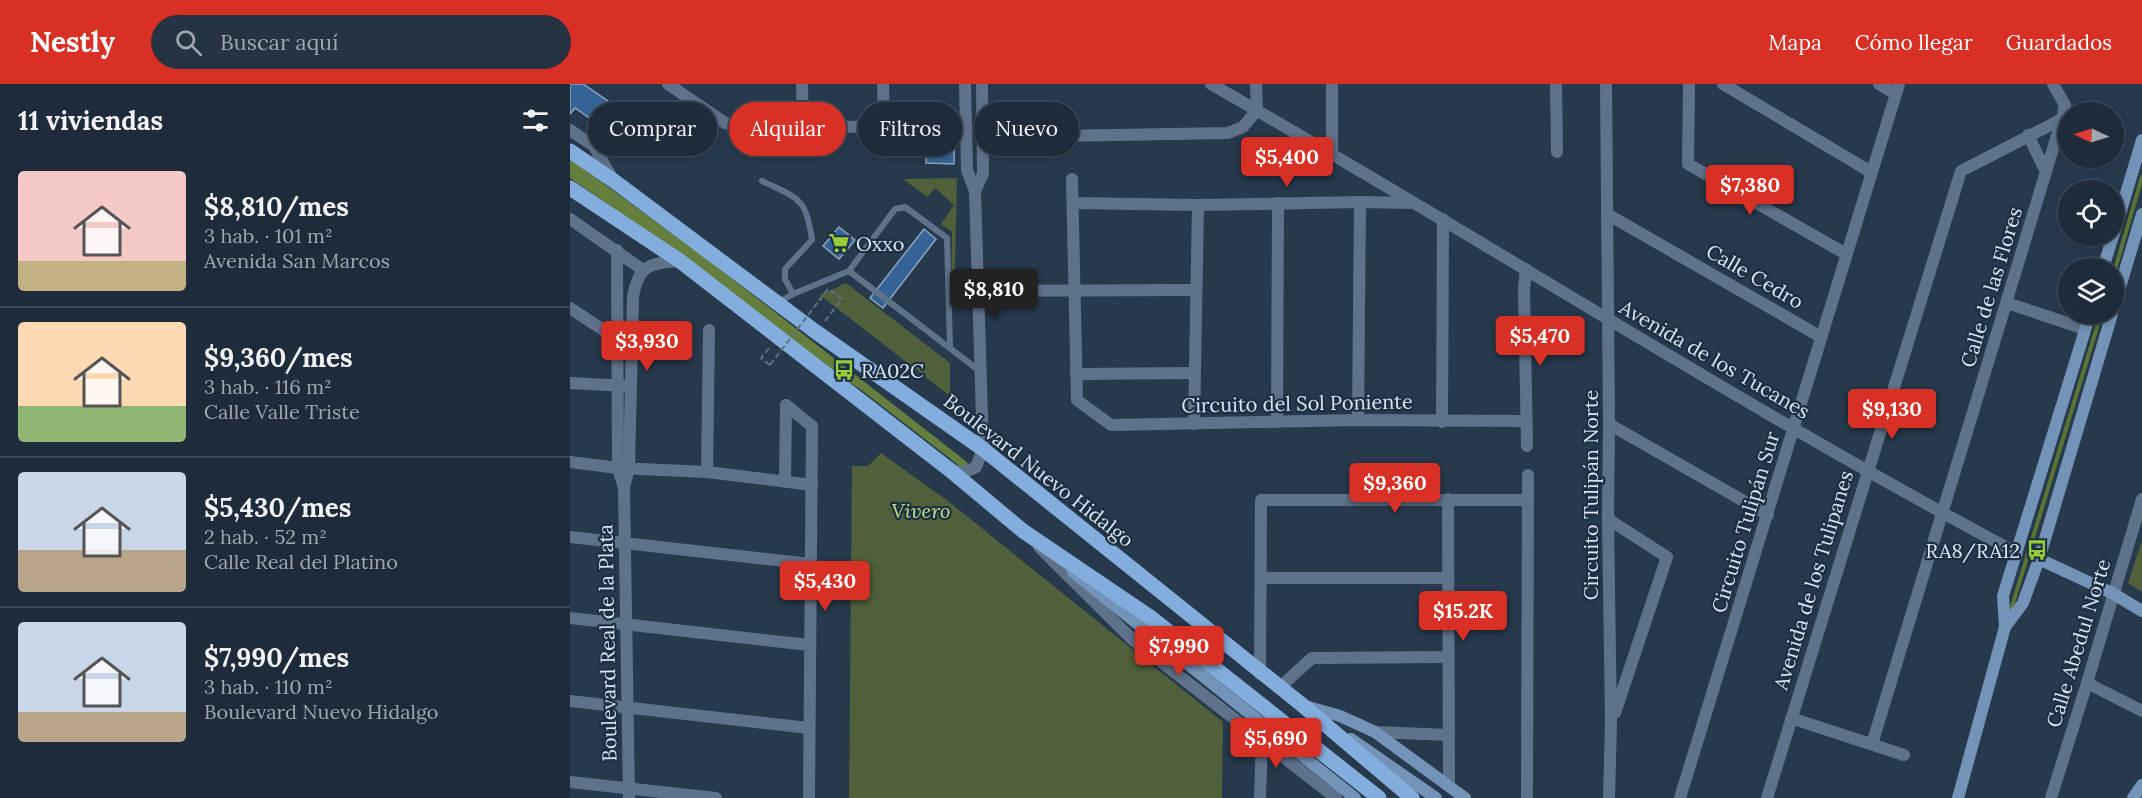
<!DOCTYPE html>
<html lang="es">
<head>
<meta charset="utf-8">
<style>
  body { margin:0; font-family:Lora,serif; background:#253342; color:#f1f3f6; height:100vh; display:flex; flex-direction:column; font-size:22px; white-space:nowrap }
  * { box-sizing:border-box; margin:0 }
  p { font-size:20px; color:#a0a7af }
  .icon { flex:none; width:33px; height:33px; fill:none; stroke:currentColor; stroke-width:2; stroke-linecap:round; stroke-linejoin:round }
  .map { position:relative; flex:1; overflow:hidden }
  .side { display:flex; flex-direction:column; background:#1d2b3a; width:570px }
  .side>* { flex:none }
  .hud { position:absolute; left:18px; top:18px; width:570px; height:54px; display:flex; gap:12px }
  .needle { width:39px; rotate:274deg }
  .controls { position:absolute; left:1488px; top:18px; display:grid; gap:12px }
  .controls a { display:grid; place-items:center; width:66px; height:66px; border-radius:50%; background:#1d2b3a; box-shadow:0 3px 9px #0003,0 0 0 2px #3b4754; font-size:30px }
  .price { position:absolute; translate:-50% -51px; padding:0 14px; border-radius:6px; background:#d93025; color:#fff; font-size:20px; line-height:39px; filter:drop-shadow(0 2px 3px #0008) }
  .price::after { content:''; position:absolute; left:50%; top:36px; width:18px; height:14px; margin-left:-9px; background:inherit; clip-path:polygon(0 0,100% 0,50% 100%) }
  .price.on { background:#222; color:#fff }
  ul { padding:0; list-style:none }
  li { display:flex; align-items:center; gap:18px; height:150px; padding:0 18px }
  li+li { border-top:2px solid #3b4754 }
  li span { display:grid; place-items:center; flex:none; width:168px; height:120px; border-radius:6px; color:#555 }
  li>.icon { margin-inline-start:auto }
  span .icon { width:72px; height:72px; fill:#fffc; stroke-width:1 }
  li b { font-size:26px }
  h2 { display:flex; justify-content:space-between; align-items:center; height:72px; padding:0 18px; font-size:26px }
  .pill { padding:0 21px; border-radius:27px; background:#1d2b3a; box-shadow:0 3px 9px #0003,0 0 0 2px #3b4754; font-size:21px; line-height:54px }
  .pill.on { background:#d93025; color:#fff }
  header { display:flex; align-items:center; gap:36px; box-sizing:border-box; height:84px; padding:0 30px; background:#d93025; color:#fff }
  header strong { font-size:28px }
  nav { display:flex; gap:33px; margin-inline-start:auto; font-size:21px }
  .search { width:420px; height:54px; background:#253342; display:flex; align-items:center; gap:15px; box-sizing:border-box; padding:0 21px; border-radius:33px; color:#a0a7af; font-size:22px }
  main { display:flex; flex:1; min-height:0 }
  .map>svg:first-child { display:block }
</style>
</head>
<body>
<header>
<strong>Nestly</strong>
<div class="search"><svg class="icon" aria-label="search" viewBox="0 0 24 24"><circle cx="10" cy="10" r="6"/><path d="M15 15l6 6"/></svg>Buscar aquí</div>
<nav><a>Mapa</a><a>Cómo llegar</a><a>Guardados</a></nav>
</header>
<main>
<section class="side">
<h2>11 viviendas<svg class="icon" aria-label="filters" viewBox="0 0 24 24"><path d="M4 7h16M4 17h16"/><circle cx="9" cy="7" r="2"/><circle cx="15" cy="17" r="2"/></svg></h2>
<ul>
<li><span style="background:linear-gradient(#f6c9c9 75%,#c2b280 0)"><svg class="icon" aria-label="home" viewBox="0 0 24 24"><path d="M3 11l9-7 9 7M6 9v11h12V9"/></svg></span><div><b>$8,810/mes</b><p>3 hab. · 101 m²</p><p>Avenida San Marcos</p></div></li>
<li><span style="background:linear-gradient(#ffd9b3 70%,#8fb573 0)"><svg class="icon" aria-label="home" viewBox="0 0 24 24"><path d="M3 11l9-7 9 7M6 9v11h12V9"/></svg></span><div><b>$9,360/mes</b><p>3 hab. · 116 m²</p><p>Calle Valle Triste</p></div></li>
<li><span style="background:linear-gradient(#c9d6e8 65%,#b9a48a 0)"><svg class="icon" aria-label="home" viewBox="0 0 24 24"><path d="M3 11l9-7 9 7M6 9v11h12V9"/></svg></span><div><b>$5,430/mes</b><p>2 hab. · 52 m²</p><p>Calle Real del Platino</p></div></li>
<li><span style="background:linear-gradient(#c9d6e8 75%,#b9a48a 0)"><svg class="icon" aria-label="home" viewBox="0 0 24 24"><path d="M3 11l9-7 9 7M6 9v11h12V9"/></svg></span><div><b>$7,990/mes</b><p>3 hab. · 110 m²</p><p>Boulevard Nuevo Hidalgo</p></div></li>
</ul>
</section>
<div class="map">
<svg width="1572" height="714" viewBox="0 0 1572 714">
  <rect width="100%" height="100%" fill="#27394d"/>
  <g fill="#4f603a">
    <polygon points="387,94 384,225 381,222 382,148 371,140 384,121 365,104 357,113 333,95"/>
    <polygon points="276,199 380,279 380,312 250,211"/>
    <polygon points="311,369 378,417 653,638 652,714 279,714 282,382 298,382"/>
    <polygon points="1572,456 1572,508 1558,499"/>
  </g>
  <polygon fill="#647f3d" points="0,75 138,176 397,378 398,381 391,383 290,305 235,270 82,151 0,94"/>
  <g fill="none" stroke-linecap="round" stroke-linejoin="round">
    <g stroke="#5a7533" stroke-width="4">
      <polyline points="1544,189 1572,93"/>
      <polyline points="1440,529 1531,230"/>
    </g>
  </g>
  <g fill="#346497" stroke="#8fa4bc" stroke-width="1.5">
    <polygon points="0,0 13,0 60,32 46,53 5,24 0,30"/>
    <polygon points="357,27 385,28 384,80 356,79"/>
    <polygon points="269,143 285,156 269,175 253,162"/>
    <polygon points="354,145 366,155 313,224 300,214"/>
  </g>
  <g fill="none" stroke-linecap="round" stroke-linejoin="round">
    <g stroke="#617082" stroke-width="2" stroke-dasharray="6 3" stroke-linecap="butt">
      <polyline points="255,237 272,215 260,206"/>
      <polyline points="199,264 191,274 200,281"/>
    </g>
    <g stroke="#5e738a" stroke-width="6">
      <path d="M192 97C229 115 236 113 242 156L215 185V195L223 210"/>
      <polyline points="279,187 325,125 335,123 377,154 380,263"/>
      <polyline points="207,219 223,210 279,187 411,288"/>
    </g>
    <g stroke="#5e738a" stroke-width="12">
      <polyline points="98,0 155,39 166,42 309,43 314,35 313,0"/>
      <polyline points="232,0 233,43"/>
      <path d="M641 0C911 154 1172 323 1447 469"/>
      <polyline points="986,0 987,68"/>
      <polyline points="1036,0 1039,340 1038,435 1041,639 1039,714"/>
      <polyline points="1119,0 1118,80 1276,170"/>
      <polyline points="1153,0 1301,88"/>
      <polyline points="1309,0 1326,10"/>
      <polyline points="0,46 24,62 43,96"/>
      <polyline points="1458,51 1476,88"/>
      <polyline points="486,52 658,49 673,43 687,26 686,0"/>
      <polyline points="762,69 762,0"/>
      <polyline points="502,95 507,316 541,341 788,336 956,337"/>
      <polyline points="405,107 413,90 412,0"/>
      <polyline points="503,119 628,121 790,118 844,119"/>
      <polyline points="1037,130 1251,253"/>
      <polyline points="0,135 73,186"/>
      <polyline points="47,166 48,384 54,404 59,714"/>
      <polyline points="956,185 954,204 957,362"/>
      <polyline points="409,207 625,206"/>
      <polyline points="1437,219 1515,245"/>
      <polyline points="0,224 47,255"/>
      <polyline points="506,290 625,289"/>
      <polyline points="0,299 56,302"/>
      <polyline points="216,321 242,342 239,714"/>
      <polyline points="788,336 790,118"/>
      <polyline points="707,338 708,119"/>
      <polyline points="872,338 873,135"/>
      <polyline points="624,340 628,121"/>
      <polyline points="1039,340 1198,431"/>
      <polyline points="0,378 48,384 137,388 242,401"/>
      <polyline points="380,386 395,388 406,383 413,365 405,107 397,86 395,0"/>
      <polyline points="137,388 139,246"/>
      <polyline points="215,398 216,321"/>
      <path d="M54 403 59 384 63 213C68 181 80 179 110 177"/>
      <polyline points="878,415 879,701"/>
      <polyline points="1038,435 1097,473 1045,629"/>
      <polyline points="0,453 241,480"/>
      <polyline points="691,494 878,494"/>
      <polyline points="0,534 239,561"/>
      <polyline points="690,590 691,416 958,416"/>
      <polyline points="1517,599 1572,627"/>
      <polyline points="709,604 742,574 878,573"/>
      <polyline points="0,617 239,644"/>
      <polyline points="1221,634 1334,671"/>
      <polyline points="805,648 879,651"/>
      <polyline points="1302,660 1492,35 1495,21 1483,0"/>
      <polyline points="0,698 146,714"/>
      <polyline points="690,714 692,655"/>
      <polyline points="957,714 958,391"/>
      <polyline points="1110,714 1329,0"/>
      <polyline points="1197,714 1391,87 1492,35"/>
      <polyline points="1481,714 1517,599 1572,415"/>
    </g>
    <polyline stroke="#5e738a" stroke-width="12" points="469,463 563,556 766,714"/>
    <g stroke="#7394b8" stroke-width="12">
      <polyline points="1544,150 1572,56"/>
      <polyline points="1533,184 1543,152"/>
      <polyline points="1544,223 1572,130"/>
      <polyline points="1469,475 1544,510 1572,527"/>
      <polyline points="503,488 785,714"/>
      <polyline points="1435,543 1453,519 1469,475 1542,230"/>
      <polyline points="735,622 770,632 805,648 895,714"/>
      <polyline points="781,655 866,714"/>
      <polyline points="1388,714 1435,543 1433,512 1520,230"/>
      <polyline points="1563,714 1572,701"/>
    </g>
    <g stroke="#82addc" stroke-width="15">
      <polyline points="0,67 44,97 246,248 413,365 731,620 842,714"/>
      <polyline points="0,104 110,177 380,386 453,447 580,533 809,714"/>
    </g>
    <polyline stroke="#617082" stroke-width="2" stroke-dasharray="6 3" stroke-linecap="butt" points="200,281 258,205"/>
  </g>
  <defs>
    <g id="supermarket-bare" transform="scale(1.62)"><path d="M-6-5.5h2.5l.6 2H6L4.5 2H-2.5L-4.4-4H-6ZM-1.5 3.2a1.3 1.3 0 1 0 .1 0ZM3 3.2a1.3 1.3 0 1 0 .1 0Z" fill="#97cc39" stroke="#1d2f42" stroke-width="2.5" paint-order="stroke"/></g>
    <g id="bus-bare" transform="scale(1.62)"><path d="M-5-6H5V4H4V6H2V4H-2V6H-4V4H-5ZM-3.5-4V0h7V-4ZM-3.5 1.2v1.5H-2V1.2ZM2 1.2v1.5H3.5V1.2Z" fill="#97cc39" stroke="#1d2f42" stroke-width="2.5" paint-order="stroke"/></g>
  </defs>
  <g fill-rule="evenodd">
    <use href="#supermarket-bare" x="269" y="159"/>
    <use href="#bus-bare" x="274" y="286"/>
    <use href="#bus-bare" x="1467" y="466"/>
  </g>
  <g text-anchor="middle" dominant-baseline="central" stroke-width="4.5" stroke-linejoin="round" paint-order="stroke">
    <g font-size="20" fill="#d9e4f1" stroke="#1d2f42" text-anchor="start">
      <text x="286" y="159">Oxxo</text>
      <text x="291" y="286">RA02C</text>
      <text x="1450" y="466" text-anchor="end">RA8/RA12</text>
    </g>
    <g font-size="20" fill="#d9e4f1" stroke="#1d2f42">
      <text transform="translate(1185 192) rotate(30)">Calle Cedro</text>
      <text transform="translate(1421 203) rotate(-73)">Calle de las Flores</text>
      <text transform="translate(1145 275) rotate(30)">Avenida de los Tucanes</text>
      <text transform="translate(727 319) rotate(-1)">Circuito del Sol Poniente</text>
      <text transform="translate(469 386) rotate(38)">Boulevard Nuevo Hidalgo</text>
      <text transform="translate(1020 411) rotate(-90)">Circuito Tulipán Norte</text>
      <text transform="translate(1175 438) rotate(-73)">Circuito Tulipán Sur</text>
      <text transform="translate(1243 496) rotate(-73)">Avenida de los Tulipanes</text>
      <text transform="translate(37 559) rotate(-91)">Boulevard Real de la Plata</text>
      <text transform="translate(1508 559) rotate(-73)">Calle Abedul Norte</text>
    </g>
    <g font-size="20" font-style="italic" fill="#b9e184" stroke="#1d2f42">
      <text x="351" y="426">Vivero</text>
    </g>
  </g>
</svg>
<div class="controls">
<a><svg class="needle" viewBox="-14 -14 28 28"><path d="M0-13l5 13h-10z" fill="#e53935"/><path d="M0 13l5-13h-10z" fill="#a0a7af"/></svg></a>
<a><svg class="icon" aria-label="locate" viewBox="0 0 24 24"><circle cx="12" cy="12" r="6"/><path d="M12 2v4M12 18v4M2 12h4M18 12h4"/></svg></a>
<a><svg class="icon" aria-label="layers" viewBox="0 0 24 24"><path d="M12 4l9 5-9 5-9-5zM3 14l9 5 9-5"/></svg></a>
</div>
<b class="price" style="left:717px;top:104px">$5,400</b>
<b class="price" style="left:1180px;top:132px">$7,380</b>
<b class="price on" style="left:424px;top:236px">$8,810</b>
<b class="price" style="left:970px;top:283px">$5,470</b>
<b class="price" style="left:77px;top:288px">$3,930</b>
<b class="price" style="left:1322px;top:356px">$9,130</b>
<b class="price" style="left:825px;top:430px">$9,360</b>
<b class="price" style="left:255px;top:528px">$5,430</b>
<b class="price" style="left:893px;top:558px">$15.2K</b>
<b class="price" style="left:609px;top:593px">$7,990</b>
<b class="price" style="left:706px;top:685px">$5,690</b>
<div class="hud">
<a class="pill">Comprar</a>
<a class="pill on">Alquilar</a>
<a class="pill">Filtros</a>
<a class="pill">Nuevo</a>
</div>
</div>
</main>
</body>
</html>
